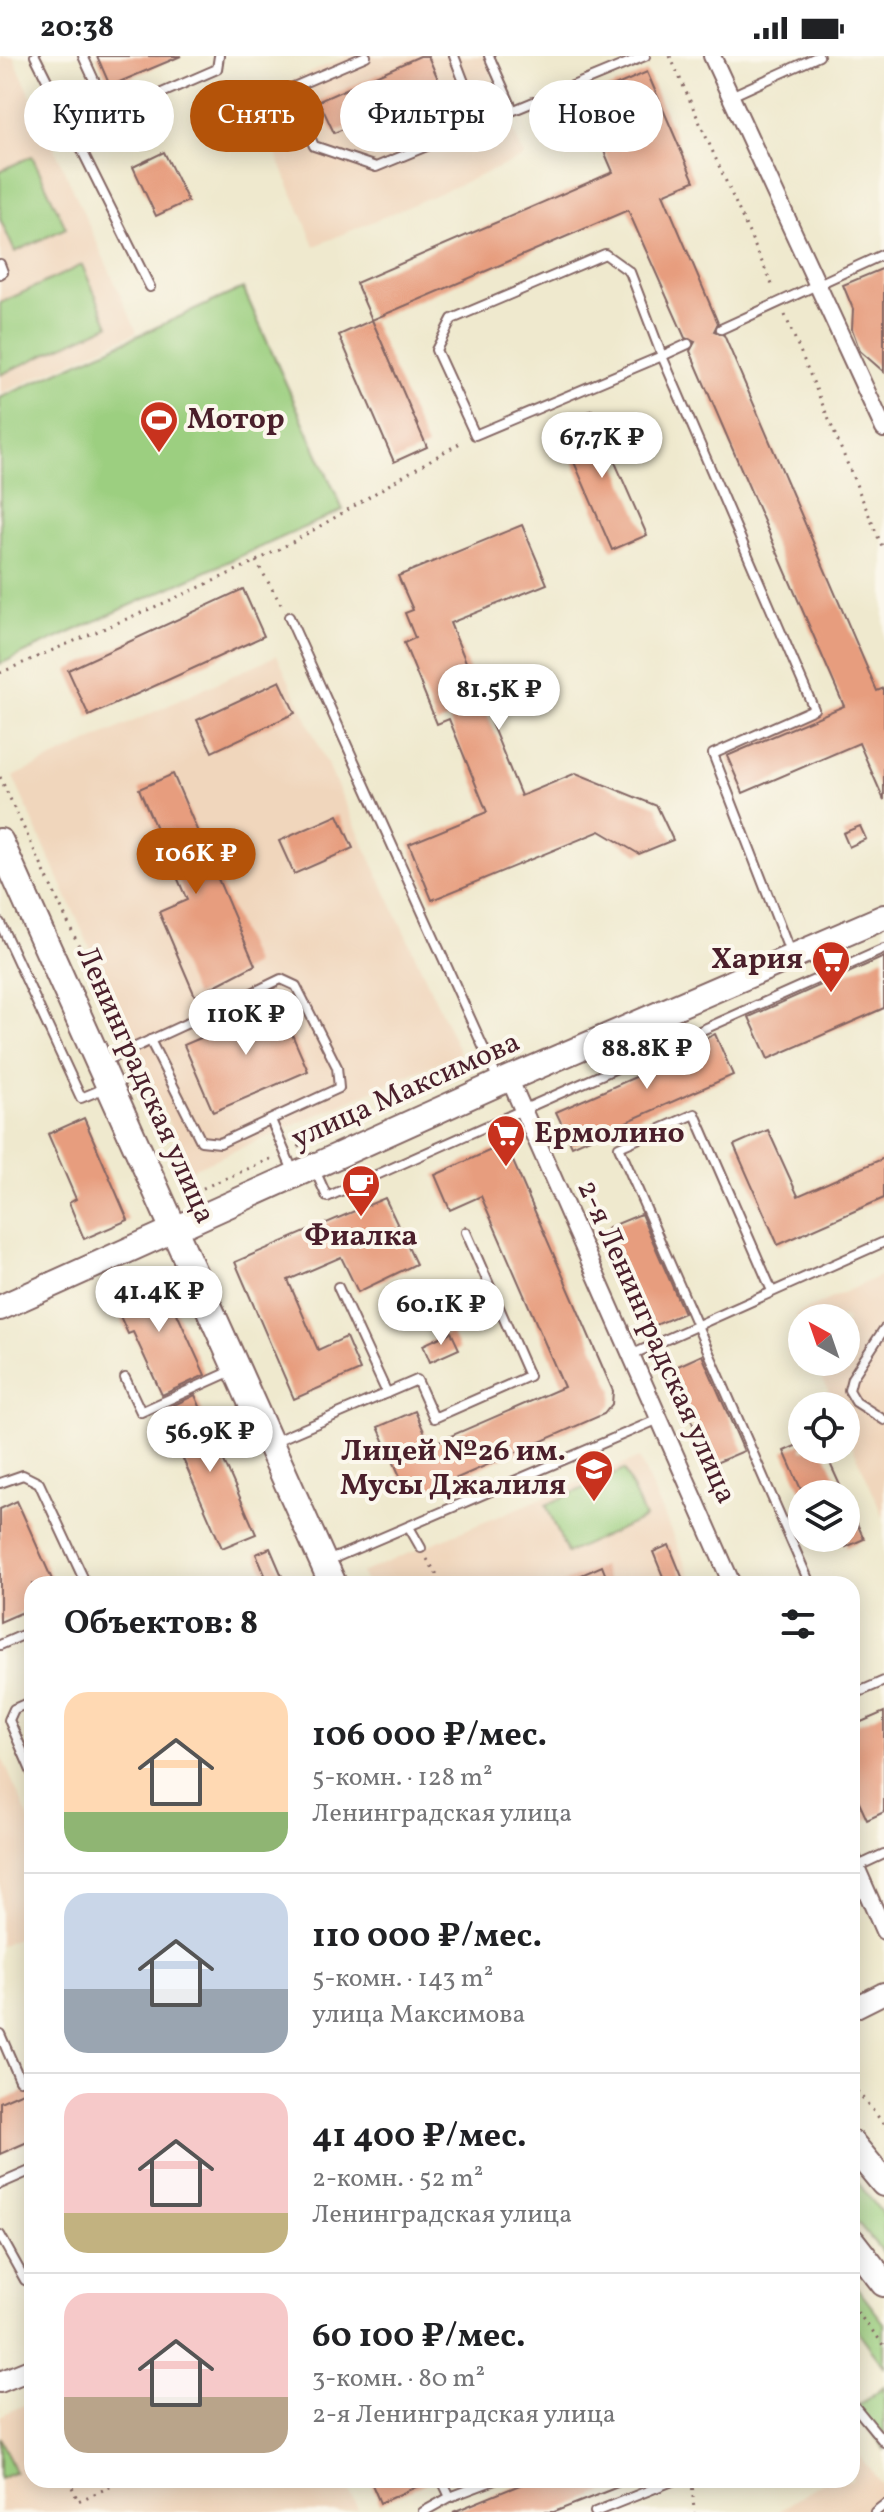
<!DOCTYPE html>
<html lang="ru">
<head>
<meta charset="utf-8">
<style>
  body { margin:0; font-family:Vollkorn,serif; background:#f6f6f6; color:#202124; height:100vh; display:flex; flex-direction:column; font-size:30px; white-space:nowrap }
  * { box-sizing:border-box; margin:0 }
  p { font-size:26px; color:#757577 }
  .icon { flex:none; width:44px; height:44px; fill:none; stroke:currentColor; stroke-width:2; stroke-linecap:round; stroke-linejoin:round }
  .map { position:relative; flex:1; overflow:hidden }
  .details { position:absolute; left:24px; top:1520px; width:836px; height:912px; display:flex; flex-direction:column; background:#fff; border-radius:24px; box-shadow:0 4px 20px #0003 }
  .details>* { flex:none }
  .top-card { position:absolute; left:24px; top:24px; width:836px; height:72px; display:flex; gap:16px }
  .needle { width:52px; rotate:320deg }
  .buttons { position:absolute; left:788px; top:1248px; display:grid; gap:16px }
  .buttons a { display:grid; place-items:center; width:72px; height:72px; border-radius:50%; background:#fff; box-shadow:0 4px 20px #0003; font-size:40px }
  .price { position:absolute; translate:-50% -68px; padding:0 18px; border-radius:28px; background:#fff; color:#222; font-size:26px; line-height:52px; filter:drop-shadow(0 2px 4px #0008) }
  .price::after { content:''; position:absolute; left:50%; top:48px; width:24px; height:18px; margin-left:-12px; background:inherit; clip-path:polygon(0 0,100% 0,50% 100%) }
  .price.selected { background:#b45309; color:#fff }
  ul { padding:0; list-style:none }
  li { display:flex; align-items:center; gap:24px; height:200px; padding:0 40px }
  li+li { border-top:2px solid #e0e0e0 }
  li span { display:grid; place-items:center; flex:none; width:224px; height:160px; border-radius:24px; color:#555 }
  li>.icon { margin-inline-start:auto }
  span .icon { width:96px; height:96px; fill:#fffc; stroke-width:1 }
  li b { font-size:34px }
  h2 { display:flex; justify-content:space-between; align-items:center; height:96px; padding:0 40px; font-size:34px }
  .tag { padding:0 28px; border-radius:36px; background:#fff; box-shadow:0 4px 20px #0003; font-size:28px; line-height:72px }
  .tag.selected { background:#b45309; color:#fff }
  .status { display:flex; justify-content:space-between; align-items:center; height:56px; padding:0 40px; background:#fff; direction:ltr }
  .status svg { height:22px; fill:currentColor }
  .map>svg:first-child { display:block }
</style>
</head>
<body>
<div class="status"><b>20:38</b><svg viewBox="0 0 49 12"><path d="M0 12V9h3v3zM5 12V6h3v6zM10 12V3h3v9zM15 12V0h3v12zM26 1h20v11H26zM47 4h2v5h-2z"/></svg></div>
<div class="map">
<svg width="884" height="2456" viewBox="0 0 884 2456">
  <rect width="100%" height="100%" fill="#fbf7ec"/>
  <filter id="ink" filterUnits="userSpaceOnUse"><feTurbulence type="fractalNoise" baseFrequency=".0125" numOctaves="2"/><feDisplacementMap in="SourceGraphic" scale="16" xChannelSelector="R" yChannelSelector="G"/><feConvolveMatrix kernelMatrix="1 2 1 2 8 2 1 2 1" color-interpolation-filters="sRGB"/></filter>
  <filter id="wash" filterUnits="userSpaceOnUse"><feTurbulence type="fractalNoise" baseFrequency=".006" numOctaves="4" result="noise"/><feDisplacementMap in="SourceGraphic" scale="32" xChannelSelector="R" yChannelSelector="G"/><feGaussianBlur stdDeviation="1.8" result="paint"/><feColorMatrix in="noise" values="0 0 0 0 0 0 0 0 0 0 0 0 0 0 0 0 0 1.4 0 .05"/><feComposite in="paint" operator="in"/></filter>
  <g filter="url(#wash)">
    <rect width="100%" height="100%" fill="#efe9ce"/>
    <g fill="#f0d6bc">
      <polygon points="0,0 13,0 137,276 0,338"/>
      <polygon points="348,0 484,0 524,101 315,190 252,42"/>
      <polygon points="277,599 460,997 190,1114 13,721"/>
      <polygon points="884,1218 884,1462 846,1375 846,1350 835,1350 815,1306 846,1306 846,1262 802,1262 802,1276 795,1259"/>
      <polygon points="639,1402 694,1528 367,1528 361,1517"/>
      <polygon points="0,1697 32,1770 32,1875 0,1890"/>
      <polygon points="32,2345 32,2424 344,2424 358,2453 340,2456 0,2456 0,2360"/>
      <polygon points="860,2401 884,2432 884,2456 778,2456 826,2424 852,2424 852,2406"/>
    </g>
    <g fill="#9ccf80" stroke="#737756" stroke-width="2">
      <polygon points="32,100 66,172 15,196 0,163 0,115"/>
      <polygon points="82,209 109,269 0,319 0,247"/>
      <polygon points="243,232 343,454 0,608 0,342"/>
      <polygon points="624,1414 645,1462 567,1497 546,1449"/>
      <polygon points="852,2119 884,2160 884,2198 852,2160"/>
      <polygon points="852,2225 884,2267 884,2310 852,2267"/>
      <polygon points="884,2330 884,2393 854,2353"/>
      <polygon points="0,2381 15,2416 0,2423"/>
    </g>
    <g id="blocks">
      <g fill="#e79d7e">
        <polygon points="97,0 181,0 110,30"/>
        <polygon points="420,0 428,0 438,23 422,30 437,63 368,93 357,67 334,77 319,45"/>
        <polygon points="647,16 694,125 663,138 718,267 714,275 724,279 877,635 884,632 884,744 859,687 743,737 727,700 844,650 690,295 695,286 685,282 628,154 372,264 356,227 613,116 582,44"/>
        <polygon points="164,96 188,145 156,160 133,111"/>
        <polygon points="884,212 884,316 860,295 852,273 853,253 843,229"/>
        <polygon points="372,264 427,391 394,406 339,279"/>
        <polygon points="592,354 647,479 612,494 558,369"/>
        <polygon points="522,469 547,528 450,567 521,740 576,717 657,750 673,784 639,798 600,775 432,844 409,788 487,756 449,663 437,668 404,587 415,582 405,557 413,554 398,520"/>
        <polygon points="243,533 264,580 89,660 68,614"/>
        <polygon points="280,625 295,657 212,696 197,664"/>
        <polygon points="173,718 255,909 195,940 159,856 187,844 139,733"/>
        <polygon points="338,759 353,792 294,818 279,785"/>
        <polygon points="860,770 866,783 849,791 843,777"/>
        <polygon points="884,901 884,952 768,1003 749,961"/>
        <polygon points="277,944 308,1015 213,1056 184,989 224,972 222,968"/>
        <polygon points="715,978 733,1019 572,1090 556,1056 665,1008 662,1002"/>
        <polygon points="84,1062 128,1164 84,1183 69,1147 76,1143 48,1078"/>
        <polygon points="768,1074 798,1140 884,1102 884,1142 778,1189 734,1089"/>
        <polygon points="491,1094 502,1096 512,1103 613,1335 612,1348 604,1358 425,1436 413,1435 403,1427 378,1371 415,1355 430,1389 564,1331 481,1140 450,1154 435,1119"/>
        <polygon points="385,1142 416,1208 358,1236 341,1201 288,1224 318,1294 346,1281 360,1314 294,1343 235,1206"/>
        <polygon points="641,1158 684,1257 651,1271 607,1172"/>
        <polygon points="159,1218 205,1319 162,1339 133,1276 128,1278 111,1240"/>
        <polygon points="451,1276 459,1293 430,1306 423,1289"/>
        <polygon points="702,1299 744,1395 711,1409 669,1314"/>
        <polygon points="195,1339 256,1478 222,1492 172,1378 178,1375 168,1352"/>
        <polygon points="802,1387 802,1394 824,1394 844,1438 803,1438 784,1395"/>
        <polygon points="846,1443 864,1483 846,1491"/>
        <polygon points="17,1445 54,1528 32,1528 32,1552 0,1566 0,1453"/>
        <polygon points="669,1489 685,1528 666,1528 653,1496"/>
        <polygon points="270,1492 282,1520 268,1526 256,1498"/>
        <polygon points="602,1510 609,1528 561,1528"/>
        <polygon points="884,1656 884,1756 867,1764 852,1731 852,1670"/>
        <polygon points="32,2032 32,2084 0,2098 0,2046"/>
        <polygon points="370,2424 432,2424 380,2447"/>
        <polygon points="532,2424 633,2424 633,2425 554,2456 453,2456"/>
      </g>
    </g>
  </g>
  <g filter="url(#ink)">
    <use href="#blocks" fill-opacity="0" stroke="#846664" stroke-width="2"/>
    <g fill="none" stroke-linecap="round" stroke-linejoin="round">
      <g stroke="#846664" stroke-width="12">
        <g id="service">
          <polyline points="35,0 150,231"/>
          <polyline points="83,0 110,59"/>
          <polyline points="366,0 289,33 314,90 376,111 645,0"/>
          <polyline points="454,0 480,68"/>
          <polyline points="489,0 513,54"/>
          <polyline points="731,40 819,0"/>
          <polyline points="70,77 217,13 219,0"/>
          <polygon points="605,198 630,216 662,300 475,379 436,294 452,263"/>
          <polyline points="0,208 3,216 0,218"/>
          <polyline points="721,273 884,198"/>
          <polyline points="688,288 662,300 814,653 713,698 791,899"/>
          <polyline points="289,561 499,1026"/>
          <polyline points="0,867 81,1042 105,1032"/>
          <polyline points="150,984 201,1085 220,1087 339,1032 337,1011 296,930 281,923 227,949"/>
          <polyline points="101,1007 216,954"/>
          <polyline points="271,1064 293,1115"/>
          <polyline points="315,1114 327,1141 884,893"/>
          <polyline points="338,1231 387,1337"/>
          <polyline points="772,1235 695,1058 619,1091 810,1528"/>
          <polyline points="884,1273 852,1322 849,1334 856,1346 884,1364"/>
          <polyline points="631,1299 884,1186"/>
          <polyline points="125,1322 141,1356 234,1314"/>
          <polyline points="273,1386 417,1324 434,1362 529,1320 466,1176"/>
          <polyline points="0,1427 23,1419 39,1427 86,1528"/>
          <polyline points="409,1471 421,1492"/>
          <polyline points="325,1506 659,1363"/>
          <polyline points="0,1589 32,1575"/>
          <polyline points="852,1624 858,1637"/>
          <polyline points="852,1639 884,1625"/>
          <polyline points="32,1645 14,1653 9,1664 32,1717"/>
          <polyline points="856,1811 884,1798"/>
          <polyline points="0,1978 20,2024 32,2018"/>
          <polyline points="0,2128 32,2114"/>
          <polyline points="0,2179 25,2224 32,2227"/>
          <polyline points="852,2347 884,2386"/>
          <polyline points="442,2424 450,2441 495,2424"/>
          <polyline points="423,2456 450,2441"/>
          <polyline points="595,2456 675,2424"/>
          <polyline points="875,2456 884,2449"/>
        </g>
      </g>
      <g stroke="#846664" stroke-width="20">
        <g id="minor">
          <polyline points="712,0 884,373"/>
          <polyline points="509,1022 732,1528"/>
          <polyline points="852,1802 884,1875"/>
        </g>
      </g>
      <g stroke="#846664" stroke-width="24">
        <g id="tertiary">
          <polyline points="852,1953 884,1937"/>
          <polyline points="0,2326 32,2313"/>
        </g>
      </g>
      <g stroke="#846664" stroke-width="28">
        <polyline id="secondary" points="0,1252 499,1027 884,861"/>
      </g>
      <g stroke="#846664" stroke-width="30">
        <g id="primary">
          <polyline points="0,786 333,1528"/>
          <polyline points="852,2088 884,2127"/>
          <polyline points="852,2186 884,2227"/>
        </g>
      </g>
      <g stroke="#846664" stroke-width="3" stroke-dasharray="2 6" stroke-linecap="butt">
        <polyline points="670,0 774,233"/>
        <polyline points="785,259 884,495"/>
        <polyline points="256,505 282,550"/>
        <path d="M0 617C86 579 174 545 258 504 330 468 394 423 464 385"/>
        <polyline points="0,721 122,982"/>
        <polyline points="134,1007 194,1136 273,1102"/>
        <polyline points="298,1091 314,1085"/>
        <polyline points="427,1503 443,1528"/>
        <polyline points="852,2029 884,2068"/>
        <polyline points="852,2250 884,2289"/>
        <polyline points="69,2424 78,2445 126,2424"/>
        <polyline points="692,2424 694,2456"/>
      </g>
      <use href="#service" stroke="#fff" stroke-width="8"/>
      <use href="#minor" stroke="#fff" stroke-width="16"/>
      <use href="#tertiary" stroke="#fff" stroke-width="20"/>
      <use href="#secondary" stroke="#fff" stroke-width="24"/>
      <use href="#primary" stroke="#fff" stroke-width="26"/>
    </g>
  </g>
  <defs>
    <g id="stadium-pin" transform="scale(2)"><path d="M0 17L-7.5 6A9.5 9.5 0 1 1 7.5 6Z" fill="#c8321e" stroke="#fbf7ec"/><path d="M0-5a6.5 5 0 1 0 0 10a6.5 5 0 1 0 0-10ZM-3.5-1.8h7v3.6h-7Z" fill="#fff"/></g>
    <g id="supermarket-pin" transform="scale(2)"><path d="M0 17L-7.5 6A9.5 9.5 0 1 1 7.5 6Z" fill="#c8321e" stroke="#fbf7ec"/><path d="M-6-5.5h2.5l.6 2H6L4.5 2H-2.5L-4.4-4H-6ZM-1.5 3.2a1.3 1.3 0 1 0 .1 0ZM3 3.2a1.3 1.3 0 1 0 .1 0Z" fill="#fff"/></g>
    <g id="cafe-pin" transform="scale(2)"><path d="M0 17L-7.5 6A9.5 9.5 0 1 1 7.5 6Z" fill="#c8321e" stroke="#fbf7ec"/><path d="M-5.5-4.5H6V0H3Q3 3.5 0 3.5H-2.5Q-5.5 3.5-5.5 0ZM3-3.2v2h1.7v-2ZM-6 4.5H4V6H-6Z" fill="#fff"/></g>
    <g id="school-pin" transform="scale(2)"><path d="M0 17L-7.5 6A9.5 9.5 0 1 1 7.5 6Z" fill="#c8321e" stroke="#fbf7ec"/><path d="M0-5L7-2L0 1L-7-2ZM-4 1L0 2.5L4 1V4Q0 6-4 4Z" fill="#fff"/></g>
  </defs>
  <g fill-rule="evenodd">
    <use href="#stadium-pin" x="159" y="364"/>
    <use href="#supermarket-pin" x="831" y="904"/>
    <use href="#supermarket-pin" x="506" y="1078"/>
    <use href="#cafe-pin" x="361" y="1128"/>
    <use href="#school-pin" x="594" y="1413"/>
  </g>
  <g text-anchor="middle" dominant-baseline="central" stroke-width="8" stroke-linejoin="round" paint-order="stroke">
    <g font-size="30" font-weight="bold" fill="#4a1f2b" stroke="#fbf7ec" text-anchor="start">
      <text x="187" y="364">Мотор</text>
      <text x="803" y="904" text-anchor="end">Хария</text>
      <text x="534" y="1078">Ермолино</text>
      <text x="361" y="1181" text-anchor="middle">Фиалка</text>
      <text x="566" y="1396" text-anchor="end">Лицей №26 им.<tspan x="566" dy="34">Мусы Джалиля</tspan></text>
    </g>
    <g font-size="30" fill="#4a1f2b" stroke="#fbf7ec">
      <text transform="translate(145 1029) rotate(66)">Ленинградская улица</text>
      <text transform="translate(406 1035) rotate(-24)">улица Максимова</text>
      <text transform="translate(656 1286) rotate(66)">2-я Ленинградская улица</text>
    </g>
  </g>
</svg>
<div class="buttons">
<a><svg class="needle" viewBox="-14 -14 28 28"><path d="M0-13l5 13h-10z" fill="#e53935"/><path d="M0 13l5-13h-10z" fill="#757577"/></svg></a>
<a><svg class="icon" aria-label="locate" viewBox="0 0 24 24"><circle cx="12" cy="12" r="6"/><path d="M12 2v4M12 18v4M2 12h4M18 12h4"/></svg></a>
<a><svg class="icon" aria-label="layers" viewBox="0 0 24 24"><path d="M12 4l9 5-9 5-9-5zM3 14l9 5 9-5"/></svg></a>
</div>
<b class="price" style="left:602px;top:424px">67.7K ₽</b>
<b class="price" style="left:499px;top:676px">81.5K ₽</b>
<b class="price selected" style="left:196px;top:840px">106K ₽</b>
<b class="price" style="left:246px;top:1001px">110K ₽</b>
<b class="price" style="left:647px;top:1035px">88.8K ₽</b>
<b class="price" style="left:159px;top:1278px">41.4K ₽</b>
<b class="price" style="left:441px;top:1291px">60.1K ₽</b>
<b class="price" style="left:210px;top:1418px">56.9K ₽</b>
<div class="top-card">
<a class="tag">Купить</a>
<a class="tag selected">Снять</a>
<a class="tag">Фильтры</a>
<a class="tag">Новое</a>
</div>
<section class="details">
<h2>Объектов: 8<svg class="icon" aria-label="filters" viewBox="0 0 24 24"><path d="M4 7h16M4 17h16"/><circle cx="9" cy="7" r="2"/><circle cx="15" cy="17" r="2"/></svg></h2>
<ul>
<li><span style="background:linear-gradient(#ffd9b3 75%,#8fb573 0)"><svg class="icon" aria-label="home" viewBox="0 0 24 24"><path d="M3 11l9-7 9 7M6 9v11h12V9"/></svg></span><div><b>106 000 ₽/мес.</b><p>5-комн. · 128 m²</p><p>Ленинградская улица</p></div></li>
<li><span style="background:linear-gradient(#c9d6e8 60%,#9aa5b1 0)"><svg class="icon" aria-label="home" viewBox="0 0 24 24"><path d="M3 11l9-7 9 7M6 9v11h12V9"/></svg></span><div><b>110 000 ₽/мес.</b><p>5-комн. · 143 m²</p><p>улица Максимова</p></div></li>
<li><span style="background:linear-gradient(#f6c9c9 75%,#c2b280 0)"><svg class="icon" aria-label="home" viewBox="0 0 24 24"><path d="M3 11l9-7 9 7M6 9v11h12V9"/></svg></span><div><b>41 400 ₽/мес.</b><p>2-комн. · 52 m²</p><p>Ленинградская улица</p></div></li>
<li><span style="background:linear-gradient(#f6c9c9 65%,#b9a48a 0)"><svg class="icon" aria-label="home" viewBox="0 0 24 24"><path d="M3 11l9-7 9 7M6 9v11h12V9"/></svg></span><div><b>60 100 ₽/мес.</b><p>3-комн. · 80 m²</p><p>2-я Ленинградская улица</p></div></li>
</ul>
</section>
</div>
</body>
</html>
